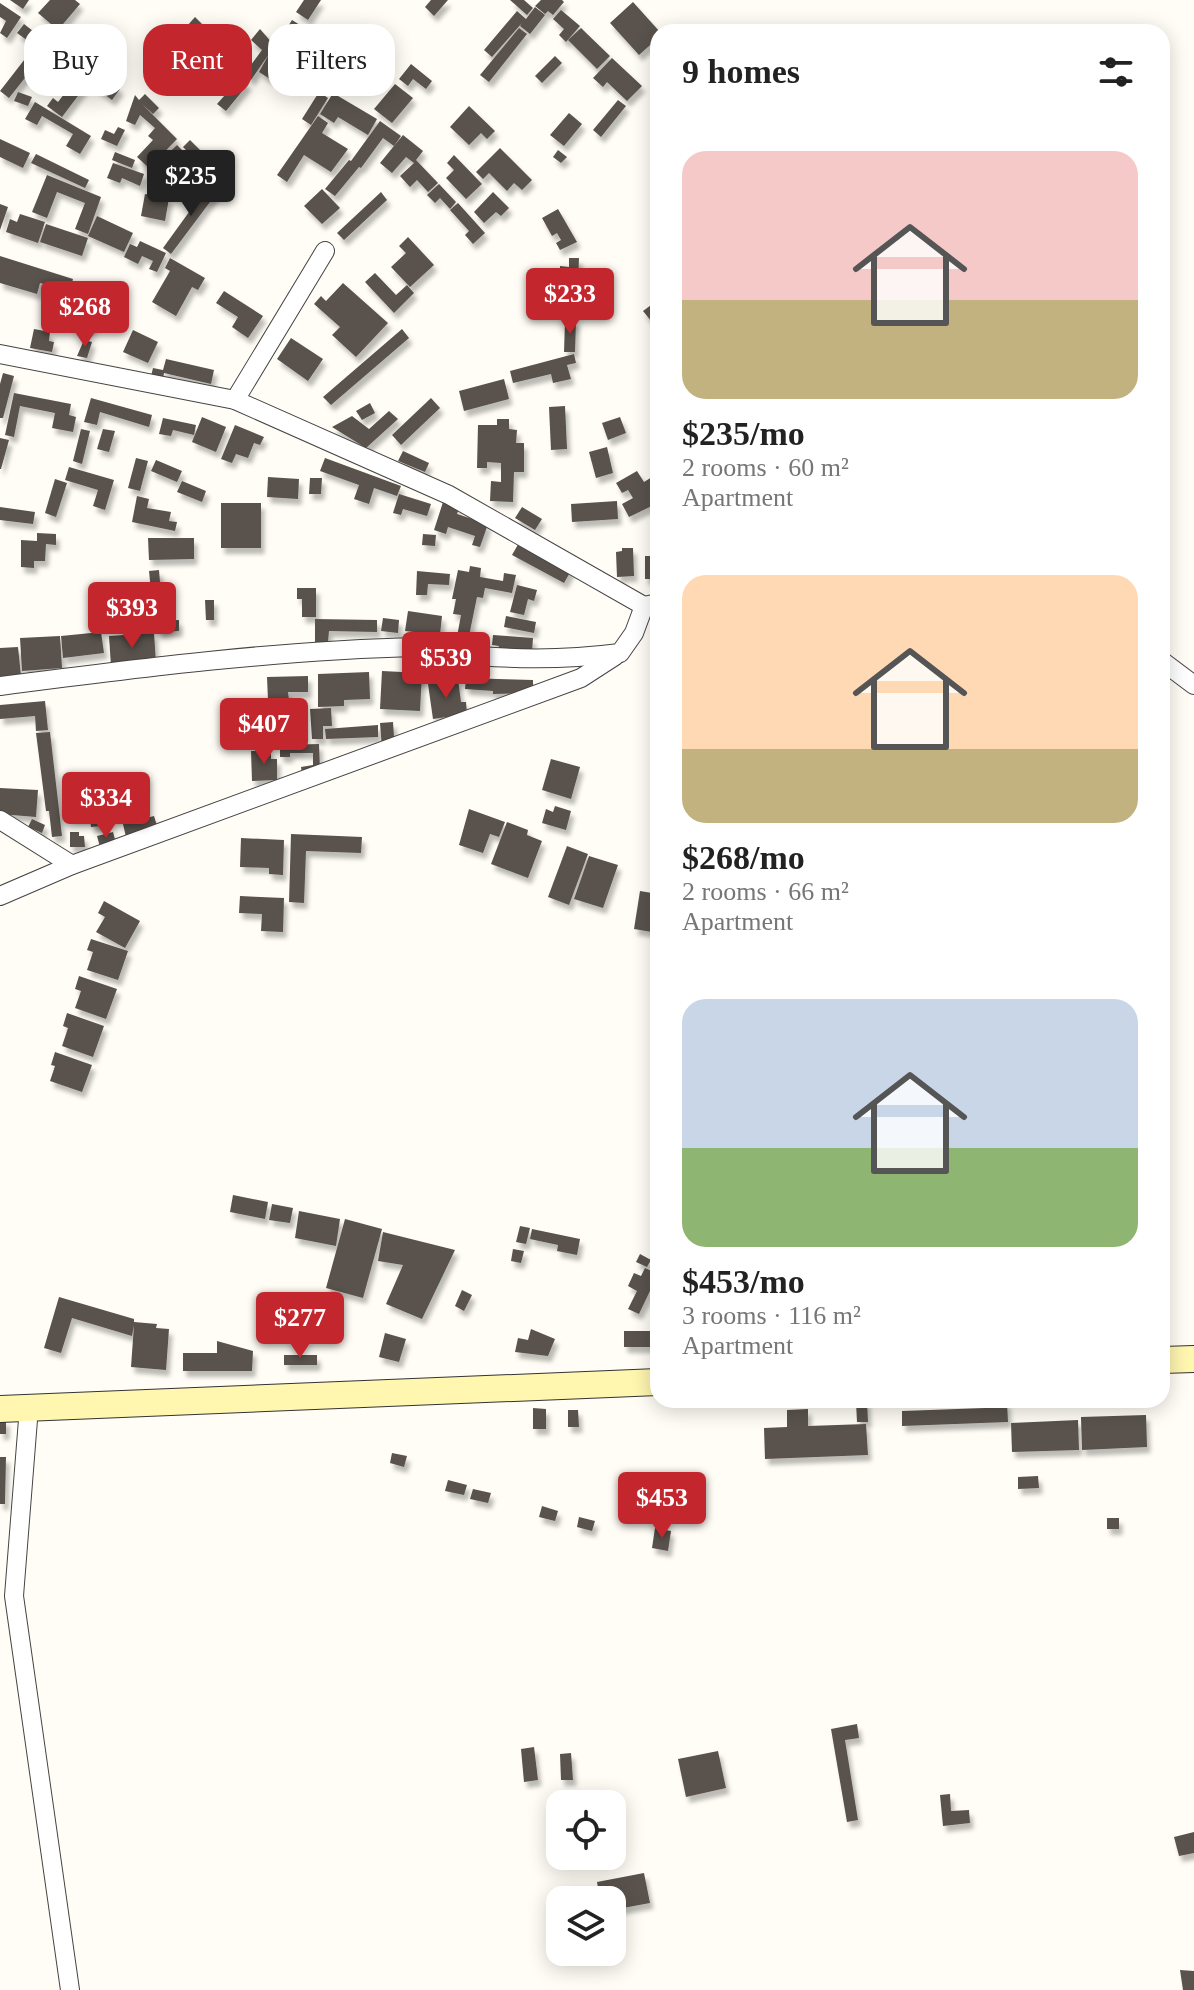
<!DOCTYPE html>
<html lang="en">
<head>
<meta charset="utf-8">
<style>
  body { margin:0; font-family:"Times New Roman",serif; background:#f6f6f6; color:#222; height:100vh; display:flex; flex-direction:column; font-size:30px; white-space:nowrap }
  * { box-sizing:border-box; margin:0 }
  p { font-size:26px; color:#767676 }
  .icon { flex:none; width:44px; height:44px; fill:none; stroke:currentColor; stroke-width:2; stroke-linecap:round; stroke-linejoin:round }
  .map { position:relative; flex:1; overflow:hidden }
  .side { position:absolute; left:650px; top:24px; width:520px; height:1384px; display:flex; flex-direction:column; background:#fff; border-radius:24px; box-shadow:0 4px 20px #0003 }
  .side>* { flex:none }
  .guide { position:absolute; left:24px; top:24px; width:506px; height:72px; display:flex; gap:16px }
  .buttons { position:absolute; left:546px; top:1790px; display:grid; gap:16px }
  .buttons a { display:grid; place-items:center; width:80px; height:80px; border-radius:16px; background:#fff; box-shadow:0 4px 20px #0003; font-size:40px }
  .price { position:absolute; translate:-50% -68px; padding:0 18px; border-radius:8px; background:#c4262e; color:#fff; font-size:26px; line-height:52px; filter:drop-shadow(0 2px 4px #0008) }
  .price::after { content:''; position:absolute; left:50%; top:48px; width:24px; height:18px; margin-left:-12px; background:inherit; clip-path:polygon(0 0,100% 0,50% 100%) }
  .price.on { background:#222; color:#fff }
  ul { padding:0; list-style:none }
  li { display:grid; align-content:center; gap:16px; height:424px; padding:0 32px }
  li span { display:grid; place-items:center; height:248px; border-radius:24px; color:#555 }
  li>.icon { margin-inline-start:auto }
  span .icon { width:144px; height:144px; fill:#fffc; stroke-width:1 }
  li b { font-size:34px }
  h2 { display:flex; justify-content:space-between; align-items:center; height:96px; padding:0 32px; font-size:34px }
  .chip { padding:0 28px; border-radius:24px; background:#fff; box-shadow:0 4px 20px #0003; font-size:28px; line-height:72px }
  .chip.on { background:#c4262e; color:#fff }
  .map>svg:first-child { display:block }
</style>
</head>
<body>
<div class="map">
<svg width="1194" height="1990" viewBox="0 0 1194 1990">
  <defs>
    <filter id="shadow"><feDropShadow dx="3.5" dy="6" stdDeviation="2" flood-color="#0004"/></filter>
  </defs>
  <rect width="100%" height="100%" fill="#fffdf5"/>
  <g fill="#5a524d" filter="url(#shadow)">
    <polygon points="10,0 29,0 23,9"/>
    <polygon points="50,0 75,0 80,4 58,30 38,13"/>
    <polygon points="304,0 321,0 308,20 296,12"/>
    <polygon points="431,0 448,0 434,16 425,7"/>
    <polygon points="510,0 524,0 533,8 527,15"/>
    <polygon points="541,0 562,0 564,2 553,15 548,11 545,14 535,6"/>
    <polygon points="633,2 660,32 658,38 639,55 610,23"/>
    <polygon points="0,3 21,17 7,38 0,33 6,21 0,17"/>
    <polygon points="535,7 545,15 530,34 520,26 522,23 492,57 484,50 517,11 526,19"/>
    <polygon points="561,10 580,26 566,42 559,35 564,29 553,19"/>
    <polygon points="195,17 208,30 201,38 187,26"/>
    <polygon points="292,20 324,40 318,50 298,38 289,50 299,56 294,65 283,59 270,79 259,72 269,54 251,80 245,73 262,50 251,40 260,29 274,45 272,52"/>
    <polygon points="24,24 51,45 55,40 75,56 64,71 43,55 9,98 0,91 35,46 17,33"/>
    <polygon points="519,28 527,34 489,82 480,75"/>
    <polygon points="581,28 610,56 597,69 568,40"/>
    <polygon points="188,33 211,52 200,65 175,48"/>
    <polygon points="555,56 562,63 542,83 535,76"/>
    <polygon points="217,58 248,84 226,111 217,104 233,86 220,74 214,81 204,74"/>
    <polygon points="612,58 642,86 627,101 607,82 603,87 593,78"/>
    <polygon points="301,62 313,69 307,77 296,70"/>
    <polygon points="326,62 335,68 323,87 314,81"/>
    <polygon points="411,64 432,81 426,89 413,79 408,86 399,79"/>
    <polygon points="86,65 96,72 62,117 47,106 53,98 58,102"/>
    <polygon points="99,73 120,89 112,100 90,84"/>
    <polygon points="395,84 413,98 392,123 374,109"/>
    <polygon points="18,92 32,97 28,106 14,101"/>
    <polygon points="319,92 328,98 311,125 302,119"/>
    <polygon points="333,93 377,119 368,135 338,117 334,123 320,114"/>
    <polygon points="145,94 159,108 153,114 142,104 177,139 149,168 137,157 153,140 148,136 155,128 140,115 135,125 126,121 135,95 139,100"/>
    <polygon points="618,100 626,106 601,137 593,130"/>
    <polygon points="35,102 91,136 80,154 66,146 73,134 42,116 37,125 25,119"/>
    <polygon points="469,106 495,131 487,139 481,133 469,145 450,127"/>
    <polygon points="569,113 582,124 564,146 550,135"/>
    <polygon points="318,116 328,123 322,133 348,149 331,172 304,155 287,182 277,175"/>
    <polygon points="380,121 401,136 394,146 383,138 361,168 359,167 335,196 325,189 349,160 351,161"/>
    <polygon points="118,127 125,130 117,146 101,139 105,130 114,134"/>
    <polygon points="403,135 423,151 416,160 438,183 428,192 417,180 410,187 400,176 414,163 406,157 392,173 380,163"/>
    <polygon points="0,139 30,153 23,168 0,157"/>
    <polygon points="190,140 212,162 204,169 183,147"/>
    <polygon points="177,145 203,171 179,195 153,168"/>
    <polygon points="500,148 532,180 522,190 514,183 507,191 489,173 483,179 476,172"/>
    <polygon points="558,150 567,157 561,163 553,157"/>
    <polygon points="115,152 135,160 132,168 112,160"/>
    <polygon points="36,154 89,180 85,188 31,163"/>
    <polygon points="454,155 482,184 466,199 446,178 454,170 447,163"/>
    <polygon points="113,163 144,174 140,186 122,178 120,183 107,178"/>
    <polygon points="47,175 101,197 88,234 75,229 85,203 57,192 47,218 32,212"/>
    <polygon points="210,183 219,190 171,254 163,248"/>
    <polygon points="439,184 456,202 450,209 440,198 435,203 427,195"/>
    <polygon points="322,189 340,208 322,224 304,206"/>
    <polygon points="381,192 387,200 344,240 337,233"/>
    <polygon points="493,192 509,208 501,216 496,212 484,223 474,212"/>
    <polygon points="145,194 169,198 165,221 141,216"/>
    <polygon points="458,203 485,233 473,244 465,235 469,231 450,210"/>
    <polygon points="0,204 8,207 0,230"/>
    <polygon points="558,209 577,242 560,250 556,243 561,240 557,233 552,236 542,218"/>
    <polygon points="20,214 45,222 38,243 6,232 10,219 17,222"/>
    <polygon points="97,216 133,233 124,252 88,236"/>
    <polygon points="46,224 88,238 82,256 40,242"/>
    <polygon points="408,237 434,265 410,287 391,267 406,253 399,246"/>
    <polygon points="140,241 166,253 157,272 149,269 153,261 142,256 138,264 124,257 130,244 137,247"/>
    <polygon points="0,256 73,279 67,302 55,299 58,288 40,283 37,294 0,283"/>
    <polygon points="170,258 205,278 198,290 192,287 176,316 152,302 170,271 165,268"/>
    <polygon points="569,258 579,258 577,307 559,306 560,266 569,267"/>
    <polygon points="375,273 396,295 407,285 414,293 394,313 365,282"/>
    <polygon points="343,283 388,323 356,357 332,335 340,327 314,304 321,296 326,301"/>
    <polygon points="74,290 100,297 91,329 65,322"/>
    <polygon points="224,291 263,316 248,338 232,327 238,317 216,303"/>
    <polygon points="658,300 658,325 656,327 643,311"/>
    <polygon points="565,320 576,320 575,352 564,352"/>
    <polygon points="34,329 50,332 49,341 54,342 52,352 30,348"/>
    <polygon points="402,329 409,338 331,405 323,397"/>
    <polygon points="133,330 158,342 148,363 123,352"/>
    <polygon points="291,338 323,359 308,381 277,359"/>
    <polygon points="84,340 92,342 87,358 77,356"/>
    <polygon points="574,354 576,363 567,365 571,379 553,383 551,374 513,383 510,371"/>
    <polygon points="166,359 214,370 211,384 164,373 163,379 151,376 153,368 163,370"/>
    <polygon points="3,373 14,376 3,418 0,418 0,384"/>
    <polygon points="504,379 509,399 464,411 459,391"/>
    <polygon points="14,393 71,404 69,415 76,417 73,432 52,428 55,413 20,406 14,437 5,435"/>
    <polygon points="91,398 152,415 149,427 100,412 97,425 84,422"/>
    <polygon points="431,398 440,408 401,445 392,435"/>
    <polygon points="370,403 375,413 362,420 356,411"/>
    <polygon points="565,406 567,449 551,450 549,407"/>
    <polygon points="389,411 398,419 366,448 332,427 352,416 369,429"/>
    <polygon points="202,417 226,427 216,452 192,442"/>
    <polygon points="620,417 626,433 608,440 602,423"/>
    <polygon points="163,418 196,425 194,435 173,430 171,436 159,434"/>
    <polygon points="497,419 509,419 509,429 517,430 516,443 524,443 524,472 514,472 513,502 490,501 491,481 501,482 501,463 487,462 487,468 477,468 478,425 497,425"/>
    <polygon points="235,425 264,437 260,445 254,443 248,458 236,454 232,463 221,459"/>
    <polygon points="81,429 90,431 82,464 73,461"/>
    <polygon points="103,429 115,431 109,452 97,449"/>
    <polygon points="0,438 9,440 1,469 0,469"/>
    <polygon points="607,447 613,473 596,478 589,452"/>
    <polygon points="403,451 429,463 425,472 398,461"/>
    <polygon points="658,455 658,472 651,459"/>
    <polygon points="136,458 148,461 140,491 128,488"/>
    <polygon points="325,458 401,486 397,496 374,488 369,504 354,499 359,485 320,471"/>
    <polygon points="156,460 182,471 177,482 151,471"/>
    <polygon points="69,467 114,480 105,510 93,506 98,490 65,480"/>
    <polygon points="637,471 644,482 652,477 658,487 658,503 629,517 622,504 633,498 628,490 622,493 616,483"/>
    <polygon points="268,477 299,479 298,499 267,497"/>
    <polygon points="310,478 322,478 321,494 309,494"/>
    <polygon points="55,479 67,483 56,517 45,513"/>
    <polygon points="182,481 206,491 202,502 177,492"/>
    <polygon points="399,494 431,504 427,516 403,509 401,515 393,513"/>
    <polygon points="137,496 149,499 147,508 171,512 169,521 177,522 175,531 132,522"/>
    <polygon points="617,501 618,519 572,522 571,504"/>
    <polygon points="443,502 459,508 457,514 488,524 480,547 472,545 475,536 448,527 446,534 434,530"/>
    <rect x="221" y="503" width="40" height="45"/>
    <polygon points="0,507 35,512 33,524 0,520"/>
    <polygon points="522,507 542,519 535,530 515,518"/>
    <polygon points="37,533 56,534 56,545 46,544 45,561 34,561 34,568 21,567 21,540 37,541"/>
    <polygon points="423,534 436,535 435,546 422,545"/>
    <polygon points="148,538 194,538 194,559 149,560"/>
    <polygon points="520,541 572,569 564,583 512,555"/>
    <polygon points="622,548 633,548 634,576 617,577 616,552 622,551"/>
    <rect x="645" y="556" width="13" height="23"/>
    <polygon points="470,566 481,568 480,577 503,581 504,573 516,575 512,593 485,588 483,598 477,597 469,636 475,637 473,646 456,642 461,615 453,614 456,599 452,599 458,570 469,572"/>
    <polygon points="159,570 160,582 163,582 166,609 153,611 149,571"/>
    <polygon points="417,571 450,574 449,585 428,584 427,595 416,595"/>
    <polygon points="517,585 537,590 534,601 528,599 524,615 510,612"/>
    <polygon points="297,588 316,588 316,617 302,617 302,599 297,599"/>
    <polygon points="205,600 214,600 214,620 206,620"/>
    <polygon points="408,611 442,616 439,644 422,642 423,633 405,631"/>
    <polygon points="506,616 536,622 534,633 504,627"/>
    <polygon points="383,618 399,620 398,633 381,631"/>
    <polygon points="315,619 377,620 377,632 329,631 328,642 315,642"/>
    <polygon points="179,620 179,631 158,632 158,621"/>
    <polygon points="101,632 104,653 63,658 61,636"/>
    <polygon points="154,633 156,663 111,666 109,636"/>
    <polygon points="493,635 533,638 532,652 498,650 499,646 492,645"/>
    <polygon points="60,636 62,668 22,671 20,638"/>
    <polygon points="18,647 21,676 0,678 0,648"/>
    <polygon points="382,671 422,673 420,711 380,709"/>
    <polygon points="369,672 370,699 344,700 344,706 318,707 318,674"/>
    <polygon points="308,676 308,692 288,692 289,700 268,700 267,677"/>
    <polygon points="466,678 533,680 533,693 493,694 493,691 465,689"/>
    <polygon points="458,679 461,702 466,702 467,714 433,719 428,684"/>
    <polygon points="45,701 48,730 36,731 35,716 0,719 0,705"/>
    <polygon points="331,708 332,726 323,726 323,739 312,739 310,709"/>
    <polygon points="393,722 394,737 409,732 382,749 380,723"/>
    <polygon points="378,725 378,737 326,739 325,729"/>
    <polygon points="50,732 62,836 52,837 49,811 46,811 36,733"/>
    <polygon points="319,744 320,770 302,774 301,767 313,765 313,753 290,753 290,757 280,757 280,745"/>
    <polygon points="251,751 271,751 271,759 277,759 277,780 252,781"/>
    <polygon points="551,759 580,767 571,799 542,790"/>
    <polygon points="145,776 145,815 107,816 106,777"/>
    <polygon points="100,779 101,826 91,827 90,817 72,817 71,791 63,791 63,780"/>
    <polygon points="0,788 38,790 36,817 0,814"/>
    <polygon points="555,806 571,811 566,830 542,823 546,809 553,812"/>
    <polygon points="469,809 505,822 499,837 490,834 483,853 459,845"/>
    <polygon points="154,816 158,829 126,837 123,824"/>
    <polygon points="32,819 45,825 42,833 28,827"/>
    <polygon points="507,822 528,830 527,835 542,841 528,878 491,864"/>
    <polygon points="70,832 79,832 79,836 84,836 85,847 70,847"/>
    <polygon points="113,832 116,843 100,847 97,836"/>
    <polygon points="291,834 362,837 361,853 306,851 304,903 289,902"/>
    <polygon points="241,838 284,840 283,875 269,874 269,868 240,867"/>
    <polygon points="567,846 588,854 569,905 548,897"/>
    <polygon points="589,856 618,865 603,908 574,899"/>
    <polygon points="640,891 658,894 658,933 634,929"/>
    <polygon points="240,896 284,898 283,932 261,931 262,914 239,913"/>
    <polygon points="104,901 140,921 125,948 96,932 105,917 98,913"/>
    <polygon points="91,939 128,951 118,980 87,970 93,952 87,950"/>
    <polygon points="79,976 117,989 106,1019 75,1008 81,991 75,989"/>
    <polygon points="67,1013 104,1026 93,1057 62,1046 68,1028 63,1026"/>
    <polygon points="55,1052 92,1065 82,1092 50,1081 55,1066 51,1065"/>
    <polygon points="233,1195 268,1202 265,1219 230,1212"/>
    <polygon points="272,1204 293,1208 290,1223 269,1220"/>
    <polygon points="299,1211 340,1219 336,1246 295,1238"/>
    <polygon points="345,1219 382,1229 363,1298 326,1288"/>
    <polygon points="520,1226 530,1228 526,1244 516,1242"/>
    <polygon points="532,1229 580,1239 577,1255 557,1251 558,1245 530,1239"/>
    <polygon points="383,1232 455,1250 422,1319 386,1304 403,1265 378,1261"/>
    <polygon points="513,1249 524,1251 521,1263 511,1261"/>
    <polygon points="640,1254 651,1260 647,1267 636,1262"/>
    <polygon points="645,1268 658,1274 639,1314 628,1309 637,1291 628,1286 634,1273 641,1276"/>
    <polygon points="462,1290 472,1295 464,1311 455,1306"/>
    <polygon points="59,1297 134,1319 134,1322 157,1324 156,1328 169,1329 166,1370 131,1367 134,1325 132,1336 72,1318 61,1353 44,1348"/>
    <polygon points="531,1329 555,1339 548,1356 515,1352 518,1338 528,1340"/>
    <rect x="624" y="1331" width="34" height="16"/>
    <polygon points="385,1333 406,1339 399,1362 379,1357"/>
    <polygon points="217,1341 253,1351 252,1371 183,1371 183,1353 217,1353"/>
    <rect x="284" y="1355" width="33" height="10"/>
    <polygon points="867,1401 868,1422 857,1422 856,1402"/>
    <polygon points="985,1402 1007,1402 1008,1422 902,1426 902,1411 985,1408"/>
    <polygon points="533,1408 546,1409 546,1429 533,1429"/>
    <polygon points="808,1409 808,1426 866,1424 868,1455 765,1459 764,1428 787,1427 787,1410"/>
    <polygon points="568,1410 578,1410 579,1427 568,1427"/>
    <polygon points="1146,1415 1147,1447 1082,1450 1081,1417"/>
    <rect x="0" y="1420" width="6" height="14"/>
    <polygon points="1078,1420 1079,1450 1012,1452 1011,1423"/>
    <polygon points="392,1453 407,1456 404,1467 390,1463"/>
    <polygon points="0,1457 6,1457 5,1504 0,1504"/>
    <polygon points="1038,1476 1039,1488 1018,1489 1018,1477"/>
    <polygon points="448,1480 467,1485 464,1495 445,1491"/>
    <polygon points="473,1489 491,1493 488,1503 470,1499"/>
    <polygon points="542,1506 558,1511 555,1521 539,1517"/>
    <polygon points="579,1517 595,1521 592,1531 577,1527"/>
    <rect x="1107" y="1518" width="12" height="11"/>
    <polygon points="655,1528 671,1531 668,1551 652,1548"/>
    <polygon points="857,1724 859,1738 845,1740 858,1820 847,1822 831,1729"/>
    <polygon points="534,1747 538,1780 524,1782 521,1749"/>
    <polygon points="718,1751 726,1788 686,1797 678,1759"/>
    <polygon points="571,1753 573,1780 561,1780 560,1754"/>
    <polygon points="950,1794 951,1811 969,1810 970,1823 943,1826 940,1795"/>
    <polygon points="1194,1832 1194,1853 1179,1856 1174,1837"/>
    <polygon points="644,1873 650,1903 612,1910 612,1900 600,1900 597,1882"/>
    <polygon points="555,1902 560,1902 560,1918 557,1919"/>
    <polygon points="563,1952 587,1952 587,1954 564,1957"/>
    <polygon points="1180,1970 1194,1971 1194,1990 1183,1990"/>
  </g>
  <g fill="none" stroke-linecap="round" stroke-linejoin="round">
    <g stroke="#444" stroke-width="20">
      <g id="street">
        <polyline points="0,354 235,400 449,495 644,606 658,603"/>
        <polyline points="235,400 325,251"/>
        <polyline points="1162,661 1194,685"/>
        <path d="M0 686C139 668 279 650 419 647 439 647 460 654 480 656 527 660 573 659 620 653L634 633 644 606"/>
        <polyline points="0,820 72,865"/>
        <polyline points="0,896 72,865 581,678 615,656"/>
        <polyline points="29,1407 14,1596 70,1990"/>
      </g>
    </g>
    <g stroke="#333" stroke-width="28">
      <g id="secondary">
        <polyline points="1162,1360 1194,1359"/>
        <polyline points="0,1409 658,1382"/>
      </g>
    </g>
    <use href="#street" stroke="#fff" stroke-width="18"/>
    <use href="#secondary" stroke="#fff6b0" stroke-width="26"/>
  </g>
</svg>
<div class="buttons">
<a><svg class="icon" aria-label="locate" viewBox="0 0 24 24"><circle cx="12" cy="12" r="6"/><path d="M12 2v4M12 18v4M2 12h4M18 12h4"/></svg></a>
<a><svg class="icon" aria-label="layers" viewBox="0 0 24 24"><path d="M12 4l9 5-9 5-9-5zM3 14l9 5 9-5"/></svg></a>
</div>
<b class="price on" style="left:191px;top:218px">$235</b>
<b class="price" style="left:570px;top:336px">$233</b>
<b class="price" style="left:85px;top:349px">$268</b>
<b class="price" style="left:132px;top:650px">$393</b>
<b class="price" style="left:446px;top:700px">$539</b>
<b class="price" style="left:264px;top:766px">$407</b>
<b class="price" style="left:106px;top:840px">$334</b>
<b class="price" style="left:300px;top:1360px">$277</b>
<b class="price" style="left:662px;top:1540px">$453</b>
<div class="guide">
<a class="chip">Buy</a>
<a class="chip on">Rent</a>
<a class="chip">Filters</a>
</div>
<section class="side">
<h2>9 homes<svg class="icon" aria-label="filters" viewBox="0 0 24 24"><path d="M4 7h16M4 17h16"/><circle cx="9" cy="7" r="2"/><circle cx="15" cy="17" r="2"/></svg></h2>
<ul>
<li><span style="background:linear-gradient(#f6c9c9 60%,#c2b280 0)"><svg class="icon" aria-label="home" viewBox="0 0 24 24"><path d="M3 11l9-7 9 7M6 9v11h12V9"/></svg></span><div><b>$235/mo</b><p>2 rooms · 60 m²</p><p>Apartment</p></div></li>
<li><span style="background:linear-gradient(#ffd9b3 70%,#c2b280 0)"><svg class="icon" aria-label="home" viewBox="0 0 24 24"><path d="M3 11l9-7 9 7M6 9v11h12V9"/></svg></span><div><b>$268/mo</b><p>2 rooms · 66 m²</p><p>Apartment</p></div></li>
<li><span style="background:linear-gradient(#c9d6e8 60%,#8fb573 0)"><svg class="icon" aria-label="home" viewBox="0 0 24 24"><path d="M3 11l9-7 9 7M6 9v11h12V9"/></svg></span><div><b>$453/mo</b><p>3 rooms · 116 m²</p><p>Apartment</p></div></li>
</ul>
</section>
</div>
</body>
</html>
